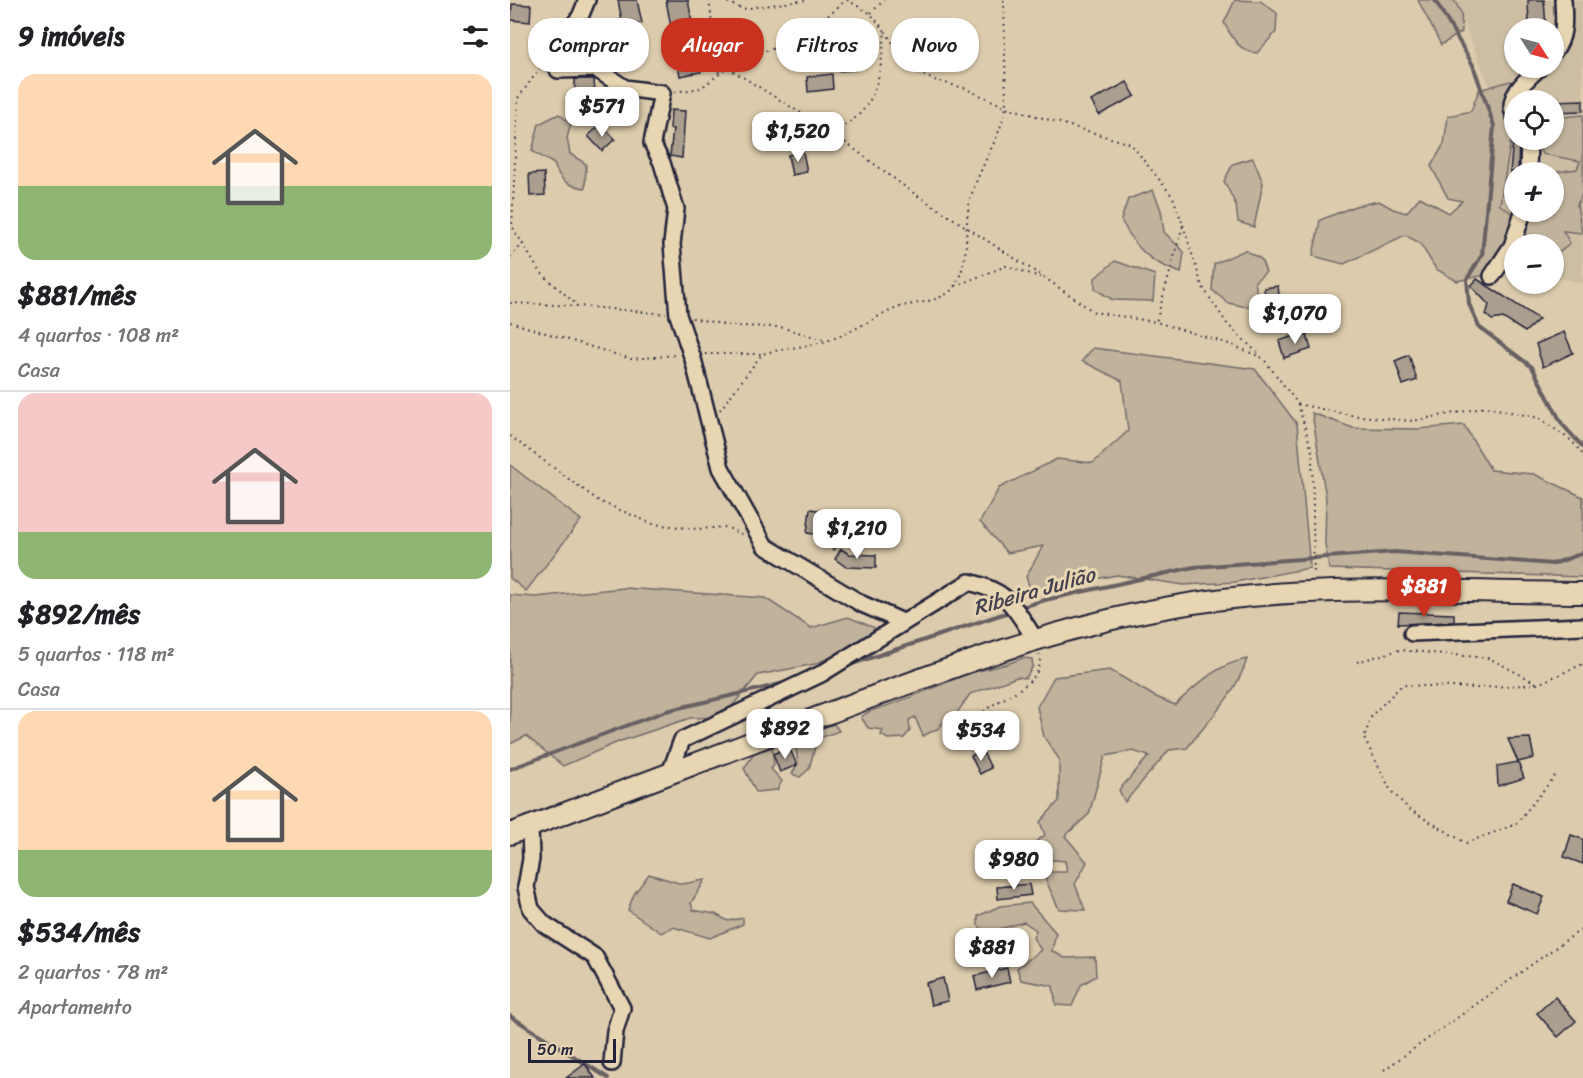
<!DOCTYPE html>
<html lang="pt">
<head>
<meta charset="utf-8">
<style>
  body { margin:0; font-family:Sriracha,sans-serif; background:#f2f2f2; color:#202124; height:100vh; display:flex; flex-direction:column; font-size:22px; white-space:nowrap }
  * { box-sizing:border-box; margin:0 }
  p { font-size:20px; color:#757577 }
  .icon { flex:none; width:33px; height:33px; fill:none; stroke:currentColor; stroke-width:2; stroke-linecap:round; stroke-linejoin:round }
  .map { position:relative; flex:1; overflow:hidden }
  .sheet { display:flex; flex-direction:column; background:#fff; width:510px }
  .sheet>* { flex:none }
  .banner { position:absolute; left:18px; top:18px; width:570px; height:54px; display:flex; gap:12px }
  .needle { width:39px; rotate:126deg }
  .fabs { position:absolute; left:994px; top:18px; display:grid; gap:12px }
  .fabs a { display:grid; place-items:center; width:60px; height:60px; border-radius:50%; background:#fff; box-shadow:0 2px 4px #0004; font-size:30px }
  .scale { position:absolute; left:18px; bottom:15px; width:88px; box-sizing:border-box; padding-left:6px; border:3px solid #22223b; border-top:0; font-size:16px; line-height:21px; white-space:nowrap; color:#22223b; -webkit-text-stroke:4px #e8d6b3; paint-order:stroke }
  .price { position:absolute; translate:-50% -51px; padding:0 14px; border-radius:12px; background:#fff; color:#222; font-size:20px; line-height:39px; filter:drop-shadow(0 2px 3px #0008) }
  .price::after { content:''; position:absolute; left:50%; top:36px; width:18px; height:14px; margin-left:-9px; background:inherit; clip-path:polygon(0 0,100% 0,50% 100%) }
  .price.on { background:#c8321e; color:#fff }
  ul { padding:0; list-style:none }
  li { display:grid; align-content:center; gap:12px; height:318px; padding:0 18px }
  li+li { border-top:2px solid #e0e0e0 }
  li span { display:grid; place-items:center; height:186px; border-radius:18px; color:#555 }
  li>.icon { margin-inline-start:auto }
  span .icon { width:108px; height:108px; fill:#fffc; stroke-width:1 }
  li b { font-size:26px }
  h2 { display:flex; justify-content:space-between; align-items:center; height:72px; padding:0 18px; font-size:26px }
  .tag { padding:0 21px; border-radius:24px; background:#fff; box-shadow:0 2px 4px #0004; font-size:21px; line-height:54px }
  .tag.on { background:#c8321e; color:#fff }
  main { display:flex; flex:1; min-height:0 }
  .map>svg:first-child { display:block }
</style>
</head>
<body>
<main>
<section class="sheet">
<h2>9 imóveis<svg class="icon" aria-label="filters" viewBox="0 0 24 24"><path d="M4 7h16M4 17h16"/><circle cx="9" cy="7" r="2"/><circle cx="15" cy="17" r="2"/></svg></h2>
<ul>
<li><span style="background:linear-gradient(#ffd9b3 60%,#8fb573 0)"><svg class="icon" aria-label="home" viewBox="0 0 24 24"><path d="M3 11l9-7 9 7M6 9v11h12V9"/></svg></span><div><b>$881/mês</b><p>4 quartos · 108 m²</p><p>Casa</p></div></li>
<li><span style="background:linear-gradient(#f6c9c9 75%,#8fb573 0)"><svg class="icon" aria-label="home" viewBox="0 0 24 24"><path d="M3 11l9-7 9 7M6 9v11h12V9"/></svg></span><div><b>$892/mês</b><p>5 quartos · 118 m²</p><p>Casa</p></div></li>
<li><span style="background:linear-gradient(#ffd9b3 75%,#8fb573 0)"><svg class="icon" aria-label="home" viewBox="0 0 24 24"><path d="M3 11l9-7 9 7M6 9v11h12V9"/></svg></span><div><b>$534/mês</b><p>2 quartos · 78 m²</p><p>Apartamento</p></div></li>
</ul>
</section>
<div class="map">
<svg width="1073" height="1078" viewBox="0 0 1073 1078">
  <rect width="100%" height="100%" fill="#dccbac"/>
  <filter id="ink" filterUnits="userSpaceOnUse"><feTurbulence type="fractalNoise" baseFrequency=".0167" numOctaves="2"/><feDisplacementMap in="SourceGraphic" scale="12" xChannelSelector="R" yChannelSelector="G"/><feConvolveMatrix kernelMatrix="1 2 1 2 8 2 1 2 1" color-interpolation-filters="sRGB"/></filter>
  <g filter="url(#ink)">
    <path fill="#cdbea3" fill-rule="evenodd" d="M944 0H1073V283L1044 277V244H1005V270L979 265 993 118ZM1005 28H1044V68H1005ZM1005 100H1044V140H1005ZM1005 172H1044V212H1005Z"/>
    <g fill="#c0b29b" stroke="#716a6b" stroke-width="1.5">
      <path d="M725 0 750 1 767 13 766 32 747 53C729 52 722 37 714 23Z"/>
      <polygon points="908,0 944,0 951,13 952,32 931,45"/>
      <polygon points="1000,81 1010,87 990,205 1006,216 1001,233 975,275 947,281 926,269 910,243 895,235 834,264 803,256 810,220 845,206 869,201 883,209 896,213 910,197 939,213 952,201 938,198 921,166 934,144 938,116 961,111 969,90"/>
      <path d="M49 114 61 124 57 138 60 154 76 164 75 188C57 186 50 181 44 164L22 151 29 124Z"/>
      <polygon points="1073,115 1073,192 1067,205 1072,233 1053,231 1060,243 1044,257 1044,244 1009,243 1020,212 1044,212 1044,172 1031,172 1032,169 1046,172 1067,169 1070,161 1032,154 1026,140 1044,140 1044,118"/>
      <polygon points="743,158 753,183 744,227 728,222 726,205 714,181 723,164"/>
      <path d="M643 190 651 210 654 232 674 252 671 273C639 262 627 250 611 220L618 199Z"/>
      <polygon points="735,250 751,259 756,272 745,281 747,296 737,307 718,303 702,290 704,264"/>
      <polygon points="605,261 645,275 643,301 603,300 585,289 585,278"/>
      <polygon points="583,348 745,369 787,424 800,568 725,582 674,585 607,575 521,591 516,577 533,546 497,553 470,522 489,488 547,459 583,463 618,431 612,381 572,361"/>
      <polygon points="802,413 843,428 908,429 954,425 981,470 1024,474 1073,497 1073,577 819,569 815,544 816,498"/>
      <polygon points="0,465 71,520 16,591 0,578"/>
      <polygon points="114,588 255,598 301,628 338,617 365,628 356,642 305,664 248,675 213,717 180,718 108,742 53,766 16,736 0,744 0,595 25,597"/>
      <path d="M512 658 522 659 523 666 516 678 507 677 460 694 447 713 436 718 429 728 413 736 405 717 399 720 400 731 394 738 378 739 371 735 373 730 358 728 351 717 360 711C394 702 425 686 458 674 477 667 495 667 512 658Z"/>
      <path d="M737 659C727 693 698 721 677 748L659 750 615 802 609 790 639 756 623 751 595 756 579 814 555 836 577 862 565 884 575 910 549 909 532 872H557L555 861 525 858 521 845 535 835 530 822 549 801V759L534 737 527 707 544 677 600 670 644 696 665 705C687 685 707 664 737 659Z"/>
      <polygon points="324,724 329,731 307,739 299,769 290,777 282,774 288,763 285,742 291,735"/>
      <polygon points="262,746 264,765 261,769 272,781 267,790 246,792 234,768 247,750"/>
      <polygon points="139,874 172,884 195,880 181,903 183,910 205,914 218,921 233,918 233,924 200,938 163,927 151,933 118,910 124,894"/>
      <polygon points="520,903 546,933 542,951 555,958 585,957 586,976 571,985 562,1006 546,1005 543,986 511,980 507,968 531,950 523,938 526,930 514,922 476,933 468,925 468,916 490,906"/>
    </g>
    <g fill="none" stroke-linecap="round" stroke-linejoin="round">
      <g stroke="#676064" stroke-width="4">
        <polyline points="925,0 963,65 984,126 972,255 957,279 959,304 969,327 1022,367 1052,424 1073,447"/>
        <polyline points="509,608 535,600 684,567 885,552 1043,564 1073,553"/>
        <polyline points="336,666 502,611"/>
        <polyline points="0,769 156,711 279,682"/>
        <polyline points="0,1016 98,1078"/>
      </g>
    </g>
    <g fill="#aa9e8e" stroke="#22223b" stroke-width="1.5">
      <polygon points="108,0 127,0 132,23 113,27"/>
      <polygon points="156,0 178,0 191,72 170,76"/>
      <polygon points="1018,0 1034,0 1036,28 1019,28"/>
      <polygon points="2,4 21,5 20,22 1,20"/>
      <polygon points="336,24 345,25 346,70 327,71 325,41 335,41"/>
      <polygon points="322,74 323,89 298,92 297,77"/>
      <polygon points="65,79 84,79 85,96 88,97 85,110 65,106"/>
      <polygon points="617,82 625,96 589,115 581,101"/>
      <polygon points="1073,100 1073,111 1044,112 1044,101"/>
      <polygon points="161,110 175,111 172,158 160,156 163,129 160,129"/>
      <polygon points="91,124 105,139 92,151 78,136"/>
      <polygon points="1003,140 1009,140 1008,172 1000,172"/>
      <polygon points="293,152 297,172 282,175 278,155"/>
      <polygon points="34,173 35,195 20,196 19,174"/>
      <polygon points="967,279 1029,319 1015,332 993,318 982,320 976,315 979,305 961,286"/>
      <polygon points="768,286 770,303 756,305 754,288"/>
      <polygon points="796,332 801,349 774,358 769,341"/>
      <polygon points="1054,332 1063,353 1033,367 1026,344"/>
      <polygon points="899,355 907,380 893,385 885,361"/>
      <polygon points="300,509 316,511 314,524 333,540 324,550 304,534 297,533"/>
      <polygon points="331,549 339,554 366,555 366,568 336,567 325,559"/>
      <polygon points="889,612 944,614 944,622 888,624"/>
      <polygon points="1020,738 1024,758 1008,762 998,739"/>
      <polygon points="279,747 287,765 270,772 263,754"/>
      <polygon points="472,750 481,768 470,774 461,756"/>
      <polygon points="1008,762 1014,778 988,786 987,766"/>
      <polygon points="1061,835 1073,839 1073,864 1054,857"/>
      <polygon points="519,884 521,895 488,899 487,887"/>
      <polygon points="1003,884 1034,897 1027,914 996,901"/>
      <polygon points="497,968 500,982 467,990 464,976"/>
      <polygon points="433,978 438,1001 421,1005 416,983"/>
      <polygon points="1045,997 1066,1021 1048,1037 1027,1013"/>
      <polygon points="75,1064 85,1078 56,1078"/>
    </g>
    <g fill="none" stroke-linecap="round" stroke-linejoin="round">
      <g stroke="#22223b" stroke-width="20">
        <g id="minor">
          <polyline points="77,0 70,17 44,49 48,70 86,69 115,88 152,93 142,143 152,163 166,209 162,244 168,315 183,359 211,468 255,546 352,604 393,622"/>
          <path d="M1044 51C1056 36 1054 19 1053 0"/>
          <path d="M1005 116C994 98 1017 79 1029 68"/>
          <polyline points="1018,172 1019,140"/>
          <polyline points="982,276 1002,246 1013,212"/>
          <polyline points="902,633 1073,626"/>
          <path d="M160 773 172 740 311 674 459 582C500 592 503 606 525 639"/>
          <polyline points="20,827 21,859 16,887 21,909 34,924 85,957 112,1008 105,1031 102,1063"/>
        </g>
      </g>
      <g stroke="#22223b" stroke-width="24">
        <path id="major" d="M0 834C106 794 213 753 319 713 431 671 542 628 660 607 795 582 936 592 1073 593"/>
      </g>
      <g stroke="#22223b" stroke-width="2" stroke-dasharray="1.5 4.5" stroke-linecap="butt">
        <polyline points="199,0 209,74"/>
        <polyline points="212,0 232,9 297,0"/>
        <polyline points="337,0 360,13 375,31"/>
        <polyline points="494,0 496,107 621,144 663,197 673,225 646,322 719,344 753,358 788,404 840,415 902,421 977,407 1029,418 1062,441 1073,455"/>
        <polyline points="361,13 374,0"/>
        <polyline points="34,63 8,98 2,226 29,271 68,306"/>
        <polyline points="218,68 320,131"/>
        <polyline points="165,92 191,88 228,60 265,48 305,27 336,0"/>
        <polyline points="673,225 692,286 718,325 751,356"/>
        <polyline points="0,257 13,244"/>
        <polyline points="445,286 496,266 533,278"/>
        <polyline points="0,303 69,306 156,314"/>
        <polyline points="182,318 222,326 270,327 315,340"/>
        <polyline points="0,322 121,359 168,355"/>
        <polyline points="195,354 252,354"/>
        <polyline points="788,404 802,451 804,576"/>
        <path d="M210 410 252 354C274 348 298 347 319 340 345 332 368 314 393 306 410 302 437 301 446 284 461 257 453 229 460 200 469 167 490 139 496 107L454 88 424 80 400 69 375 31C370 76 368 116 320 131L402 192 538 280 584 312 646 322"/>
        <polyline points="0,436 89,501 143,524 187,529 216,527 233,535"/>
        <polyline points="847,662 889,650 979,658 1028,684"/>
        <path d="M464 743C445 700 540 698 529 653"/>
        <polyline points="1045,776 1006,824 956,843 900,810 881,791 854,738 862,715 892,685 967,688 1028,684 1073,664"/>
        <polyline points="874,1070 1073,928"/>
      </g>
      <use href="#minor" stroke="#e8d6b3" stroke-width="15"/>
      <use href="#major" stroke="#e8d6b3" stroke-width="20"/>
    </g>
  </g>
  <g text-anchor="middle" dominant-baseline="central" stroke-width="6" stroke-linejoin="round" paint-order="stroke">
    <g font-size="21" font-style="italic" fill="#444150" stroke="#e8d6b3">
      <text transform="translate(524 591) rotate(-16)">Ribeira Julião</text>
    </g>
  </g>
</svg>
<div class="fabs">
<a><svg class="needle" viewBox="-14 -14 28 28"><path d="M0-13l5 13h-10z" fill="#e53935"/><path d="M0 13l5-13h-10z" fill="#757577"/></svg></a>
<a><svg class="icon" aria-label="locate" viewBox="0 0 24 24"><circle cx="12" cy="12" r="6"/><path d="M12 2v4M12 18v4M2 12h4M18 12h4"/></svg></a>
<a>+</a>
<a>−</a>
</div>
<div class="scale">50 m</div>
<b class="price" style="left:92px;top:138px">$571</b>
<b class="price" style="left:288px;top:163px">$1,520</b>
<b class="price" style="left:785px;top:345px">$1,070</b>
<b class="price" style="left:347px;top:560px">$1,210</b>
<b class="price on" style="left:914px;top:618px">$881</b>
<b class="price" style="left:275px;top:760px">$892</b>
<b class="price" style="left:471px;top:762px">$534</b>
<b class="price" style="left:504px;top:891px">$980</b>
<b class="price" style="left:482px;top:979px">$881</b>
<div class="banner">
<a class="tag">Comprar</a>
<a class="tag on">Alugar</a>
<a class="tag">Filtros</a>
<a class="tag">Novo</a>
</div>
</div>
</main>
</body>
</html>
